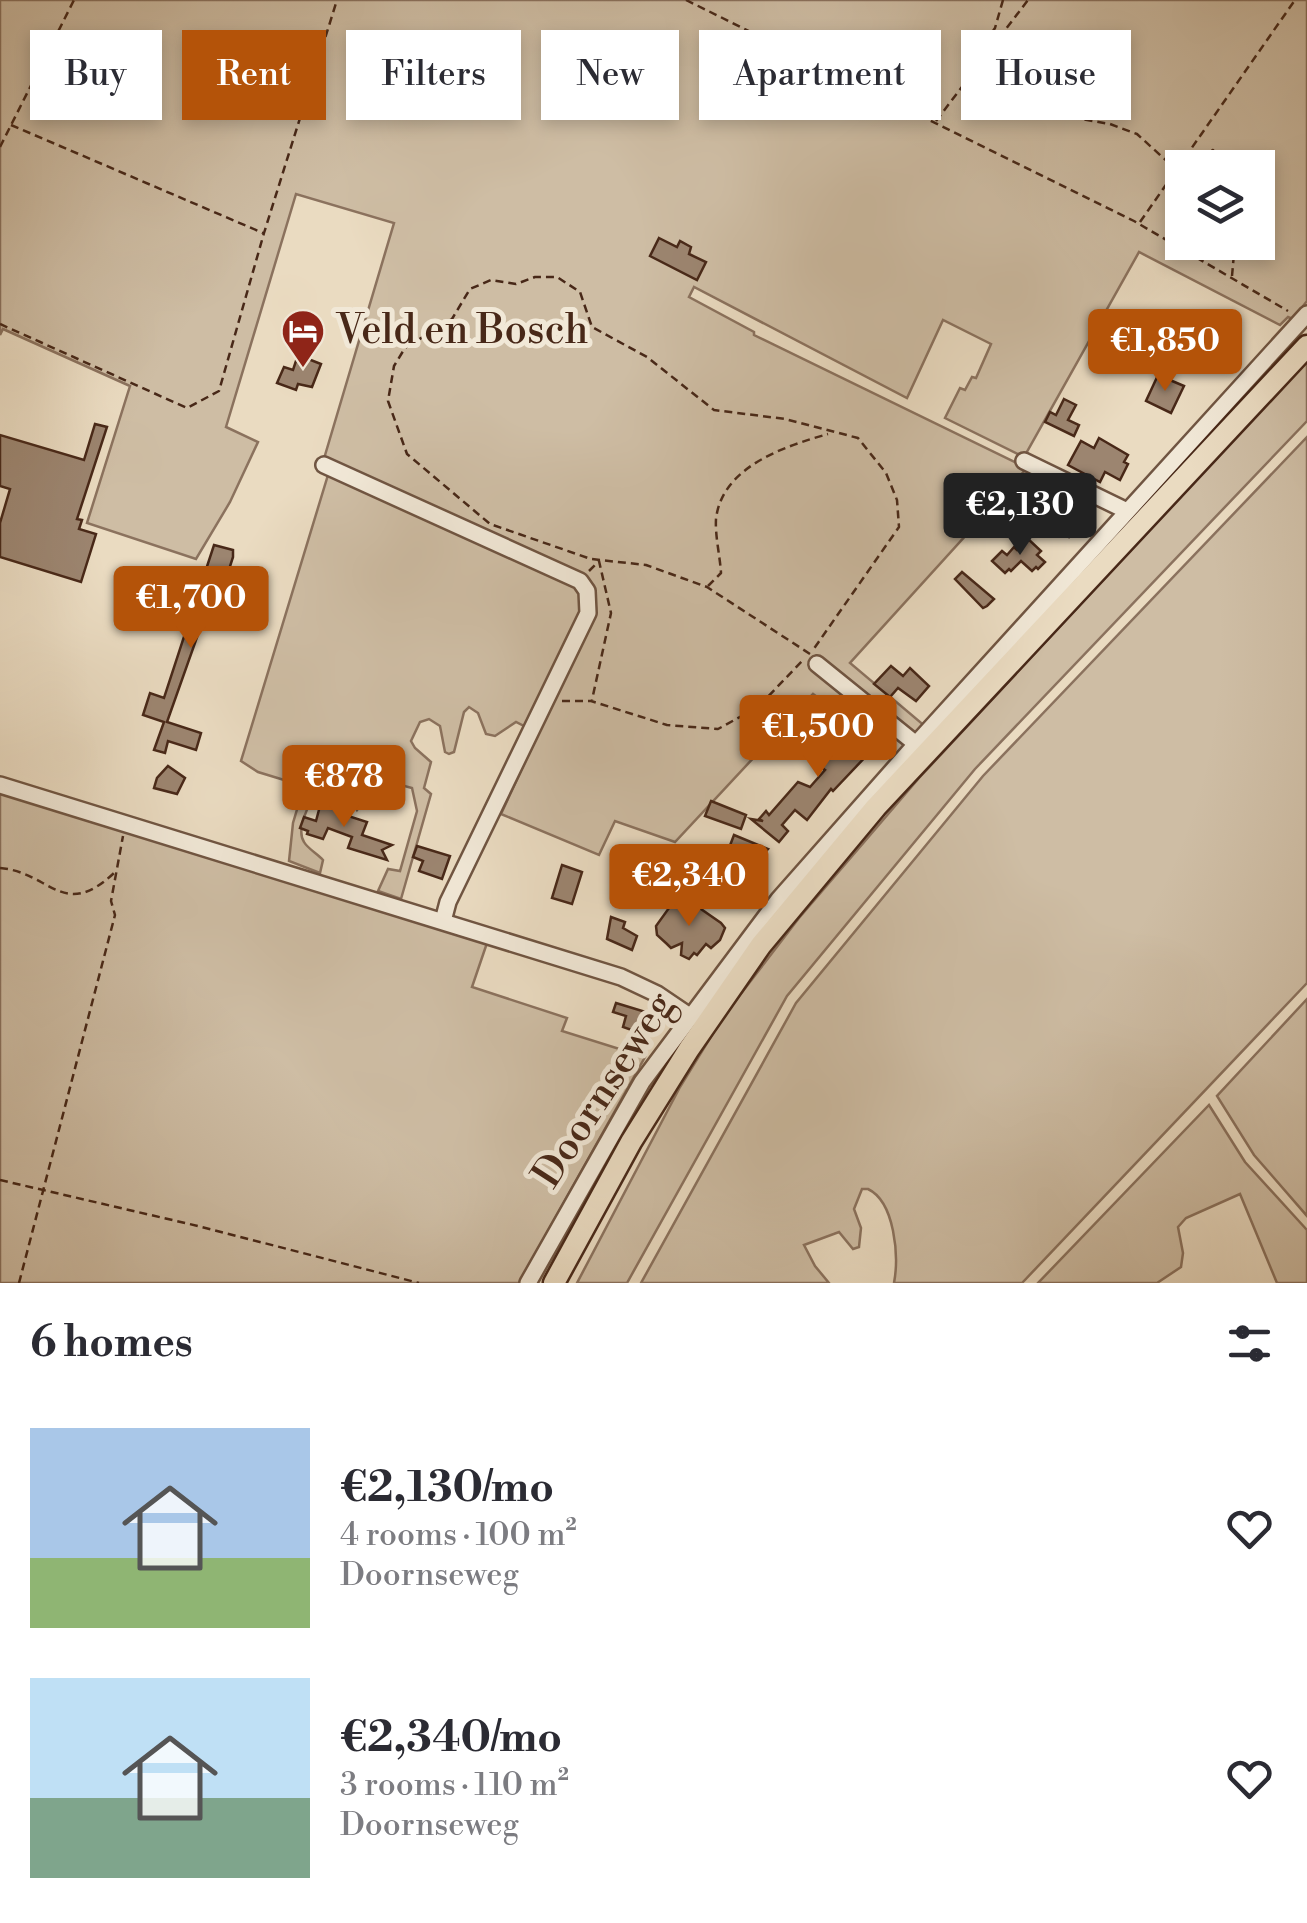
<!DOCTYPE html>
<html lang="en">
<head>
<meta charset="utf-8">
<style>
  body { margin:0; font-family:"Libre Bodoni",serif; background:#f7f7f7; color:#2b2b33; height:100vh; display:flex; flex-direction:column; font-size:38px; white-space:nowrap }
  * { box-sizing:border-box; margin:0 }
  p { font-size:32px; color:#7c7c81 }
  .icon { flex:none; width:55px; height:55px; fill:none; stroke:currentColor; stroke-width:2; stroke-linecap:round; stroke-linejoin:round }
  .map { position:relative; height:1283px; overflow:hidden }
  .drawer { display:flex; flex-direction:column; background:#fff; flex:1 }
  .drawer>* { flex:none }
  .guide { position:absolute; left:30px; top:30px; width:1248px; height:90px; display:flex; gap:20px }
  .fabs { position:absolute; left:1165px; top:150px; display:grid; gap:20px }
  .fabs a { display:grid; place-items:center; width:110px; height:110px; border-radius:0px; background:#fff; box-shadow:0 5px 15px #0003; font-size:50px }
  .price { position:absolute; translate:-50% -85px; padding:0 22px; border-radius:10px; background:#b45309; color:#fff; font-size:32px; line-height:65px; filter:drop-shadow(0 2px 5px #0008) }
  .price::after { content:''; position:absolute; left:50%; top:60px; width:30px; height:22px; margin-left:-15px; background:inherit; clip-path:polygon(0 0,100% 0,50% 100%) }
  .price.current { background:#222; color:#fff }
  ul { padding:0; list-style:none }
  li { display:flex; align-items:center; gap:30px; height:250px; padding:0 30px }
  li span { display:grid; place-items:center; flex:none; width:280px; height:200px; border-radius:0px; color:#555 }
  li>.icon { margin-inline-start:auto }
  span .icon { width:120px; height:120px; fill:#fffc; stroke-width:1 }
  li b { font-size:42px }
  h2 { display:flex; justify-content:space-between; align-items:center; height:120px; padding:0 30px; font-size:42px }
  .chip { padding:0 35px; border-radius:0px; background:#fff; box-shadow:0 5px 15px #0003; font-size:35px; line-height:90px }
  .chip.current { background:#b45309; color:#fff }
  .map>svg:first-child { display:block }
</style>
</head>
<body>
<div class="map">
<svg width="1307" height="1283" viewBox="0 0 1307 1283">
  <rect width="100%" height="100%" fill="#eadbc1"/>
  <filter id="stains"><feTurbulence type="fractalNoise" baseFrequency=".002" numOctaves="4"/><feColorMatrix values="0 0 0 0 .2 0 0 0 0 .09 0 0 0 0 .02 0 0 0 .5 -.17"/></filter>
  <radialGradient id="worn" r=".72"><stop offset=".6" stop-color="#630" stop-opacity="0"/><stop offset="1" stop-color="#630" stop-opacity=".3"/></radialGradient>
  <g fill="#cebda4" stroke="#8b725e" stroke-width="2.5" fill-rule="evenodd">
    <path d="M0 0H1307V301L1293 319 1288 317 1280 325 1139 252 1024 457 945 418 960 388 965 390 972 377 976 378 991 344 943 320 907 398 694 287 689 297 754 332V335L1027 468 850 663 926 727 897 757 813 694 675 842 615 821 599 855 501 814 596 608 592 588 323 462 394 223 296 194 226 427 258 442 230 502 196 559 87 523 130 386 3 329 0 335ZM1182 168H1258V242H1182Z"/>
    <polygon points="1307,361 1307,421 975,769 787,996 627,1283 577,1283 680,1087 723,1017 799,918 919,778"/>
    <path d="M1307 437V983L1022 1283H894C899 1256 895 1202 868 1189H862L854 1209 861 1228 859 1247 853 1249 839 1232 804 1245 815 1266 829 1283H641L796 1003 983 776Z"/>
    <path d="M328 475 574 586 586 598 530 729 516 722 495 736 486 734 478 713 469 707 464 712 454 752 449 754 445 752 440 726 429 719 420 722 411 741 415 748 431 762 424 788 431 794 401 899 378 891 388 869 400 871 417 811 412 788 375 778 369 795 357 810 342 784 326 779C315 791 294 827 304 842 308 849 318 854 323 860L320 873 289 861 293 823 304 786 258 772 241 761Z"/>
    <polygon points="0,792 487,943 472,987 567,1018 562,1031 645,1057 519,1283 0,1283"/>
    <polygon points="1307,999 1307,1216 1254,1155 1217,1096"/>
    <polygon points="1209,1105 1245,1162 1307,1230 1307,1283 1277,1283 1240,1194 1186,1218 1178,1227 1183,1253 1181,1267 1157,1283 1038,1283"/>
  </g>
  <g fill="#9c8570" stroke="#482818" stroke-width="2.5">
    <polygon points="659,238 677,247 680,241 691,247 689,254 706,262 697,280 650,256"/>
    <polygon points="1206,317 1215,322 1212,329 1227,337 1213,363 1200,356 1195,366 1183,360"/>
    <polygon points="298,355 321,364 312,387 298,384 296,390 277,383 284,367 293,370"/>
    <polygon points="1158,375 1184,386 1171,413 1146,401"/>
    <polygon points="1064,399 1076,405 1068,420 1079,425 1074,436 1045,422 1050,412 1056,415"/>
    <polygon points="95,424 107,427 77,519 82,520 79,529 96,534 81,582 0,557 0,523 10,489 0,486 0,435 84,460"/>
    <polygon points="1099,438 1128,455 1124,462 1128,464 1120,480 1105,472 1100,482 1068,465 1081,441 1094,448"/>
    <polygon points="1060,504 1081,524 1069,537 1042,513 1049,506 1054,510"/>
    <polygon points="1027,538 1041,551 1037,555 1045,562 1038,569 1036,567 1032,571 1021,561 1011,571 1009,569 1005,573 992,561 1002,551 1007,555 1014,547 1017,550"/>
    <polygon points="214,545 233,550 233,557 211,626 202,623 167,722 201,733 196,750 168,741 165,753 154,750 164,722 143,715 150,693 164,698"/>
    <polygon points="962,572 994,599 987,606 983,608 955,579"/>
    <polygon points="891,666 903,676 910,668 929,686 916,701 898,688 890,697 874,684"/>
    <polygon points="844,716 867,734 860,743 870,752 833,791 831,789 807,820 795,810 782,825 788,831 779,842 751,819 763,821 759,819 766,811 769,815 798,782 810,787 825,770 803,754 813,742 828,754 831,750 834,752 848,735 836,726"/>
    <polygon points="168,766 185,778 177,794 154,788 157,778"/>
    <polygon points="711,801 746,815 741,829 705,816"/>
    <polygon points="326,802 349,812 348,816 367,822 362,835 392,845 382,850 387,860 348,848 352,837 328,828 323,839 307,834 308,831 300,828 304,817 316,821 320,806"/>
    <polygon points="734,835 768,849 757,862 750,857 745,864 726,856"/>
    <polygon points="417,846 450,856 442,879 419,871 423,861 413,857"/>
    <polygon points="562,865 582,872 572,904 552,898"/>
    <polygon points="674,901 695,911 698,907 721,923 725,928 720,940 711,948 706,944 697,955 694,953 689,959 681,955 682,943 671,948 667,944 657,935 656,926"/>
    <polygon points="611,917 625,922 623,928 637,936 632,950 607,939"/>
    <polygon points="616,1003 649,1013 640,1033 623,1027 626,1016 613,1012"/>
  </g>
  <g fill="none" stroke-linecap="round" stroke-linejoin="round">
    <g stroke="#705542" stroke-width="20">
      <g id="minor">
        <polyline points="1024,461 1127,511"/>
        <polyline points="324,465 580,581 587,591 588,613 448,902 443,921"/>
        <polyline points="817,664 916,744"/>
        <polyline points="0,785 621,977 657,994 691,1017"/>
        <polyline points="528,1283 642,1082 779,899 916,744 1307,314"/>
      </g>
    </g>
    <g stroke="#482818" stroke-width="25">
      <polyline id="major" points="554,1283 631,1142 689,1049 761,945 876,807 1307,346"/>
    </g>
    <g stroke="#482818" stroke-width="2.5" stroke-dasharray="8 5" stroke-linecap="butt">
      <polyline points="686,0 1134,221 1288,311"/>
      <polyline points="1003,0 995,28 972,62 972,74 994,90 1010,84 1028,84 1038,94 1041,112 1110,124 1137,134 1170,164 1213,150 1225,168"/>
      <polyline points="936,121 1028,0"/>
      <polyline points="11,125 263,233"/>
      <polyline points="0,147 74,0"/>
      <polyline points="1140,222 1295,0"/>
      <polyline points="1232,276 1235,242"/>
      <polyline points="0,324 187,408 219,391 264,233 337,0"/>
      <polyline points="589,571 599,561 611,613 592,700"/>
      <path d="M708 586 721 573C720 556 715 536 716 519 722 466 786 446 828 434"/>
      <polyline points="810,654 707,587 646,565 591,559 490,524 407,454 388,401 394,366 405,348 452,319 470,289 491,280 516,284 535,277 557,277 580,292 592,327 647,357 714,410 785,419 858,438 886,473 897,500 899,527 813,650"/>
      <polyline points="562,701 591,701 667,725 718,729 758,707 804,659"/>
      <path d="M0 868C50 872 63 921 114 873"/>
      <polyline points="0,1180 198,1226 419,1283"/>
      <polyline points="19,1283 115,915 111,901 123,836"/>
    </g>
    <use href="#minor" stroke="#f1e8d7" stroke-width="15"/>
    <use href="#major" stroke="#eadbc1" stroke-width="20"/>
  </g>
  <defs>
    <g id="hotel-pin" transform="scale(2.25)"><path d="M0 17L-7.5 6A9.5 9.5 0 1 1 7.5 6Z" fill="#8f2418" stroke="#f1e8d7"/><path d="M-6-4.5h1.5V1H6V5H4.5V3h-9V5H-6ZM-4 0a1.8 1.8 0 1 1 3.6 0ZM.5 0V-2.5h3Q6-2.5 6 0Z" fill="#fff"/></g>
  </defs>
  <g fill-rule="evenodd">
    <use href="#hotel-pin" x="303" y="331"/>
  </g>
  <g text-anchor="middle" dominant-baseline="central" stroke-width="10" stroke-linejoin="round" paint-order="stroke">
    <g font-size="40" fill="#482818" stroke="#f1e8d7" text-anchor="start">
      <text x="336" y="331">Veld en Bosch</text>
    </g>
    <g font-size="40" fill="#482818" stroke="#f1e8d7">
      <text transform="translate(604 1090) rotate(-57)">Doornseweg</text>
    </g>
  </g>
  <rect width="100%" height="100%" filter="url(#stains)"/>
  <rect width="100%" height="100%" fill="url(#worn)"/>
</svg>
<div class="fabs">
<a><svg class="icon" aria-label="layers" viewBox="0 0 24 24"><path d="M12 4l9 5-9 5-9-5zM3 14l9 5 9-5"/></svg></a>
</div>
<b class="price" style="left:1165px;top:394px">€1,850</b>
<b class="price current" style="left:1020px;top:558px">€2,130</b>
<b class="price" style="left:191px;top:651px">€1,700</b>
<b class="price" style="left:818px;top:780px">€1,500</b>
<b class="price" style="left:344px;top:830px">€878</b>
<b class="price" style="left:689px;top:929px">€2,340</b>
<div class="guide">
<a class="chip">Buy</a>
<a class="chip current">Rent</a>
<a class="chip">Filters</a>
<a class="chip">New</a>
<a class="chip">Apartment</a>
<a class="chip">House</a>
</div>
</div>
<section class="drawer">
<h2>6 homes<svg class="icon" aria-label="filters" viewBox="0 0 24 24"><path d="M4 7h16M4 17h16"/><circle cx="9" cy="7" r="2"/><circle cx="15" cy="17" r="2"/></svg></h2>
<ul>
<li><span style="background:linear-gradient(#a9c7e8 65%,#8fb573 0)"><svg class="icon" aria-label="home" viewBox="0 0 24 24"><path d="M3 11l9-7 9 7M6 9v11h12V9"/></svg></span><div><b>€2,130/mo</b><p>4 rooms · 100 m²</p><p>Doornseweg</p></div><svg class="icon" aria-label="heart" viewBox="0 0 24 24"><path d="M12 20l-8-8c-3-5 5-10 8-4 3-6 11-1 8 4z"/></svg></li>
<li><span style="background:linear-gradient(#bfe0f5 60%,#7fa58c 0)"><svg class="icon" aria-label="home" viewBox="0 0 24 24"><path d="M3 11l9-7 9 7M6 9v11h12V9"/></svg></span><div><b>€2,340/mo</b><p>3 rooms · 110 m²</p><p>Doornseweg</p></div><svg class="icon" aria-label="heart" viewBox="0 0 24 24"><path d="M12 20l-8-8c-3-5 5-10 8-4 3-6 11-1 8 4z"/></svg></li>
</ul>
</section>
</body>
</html>
